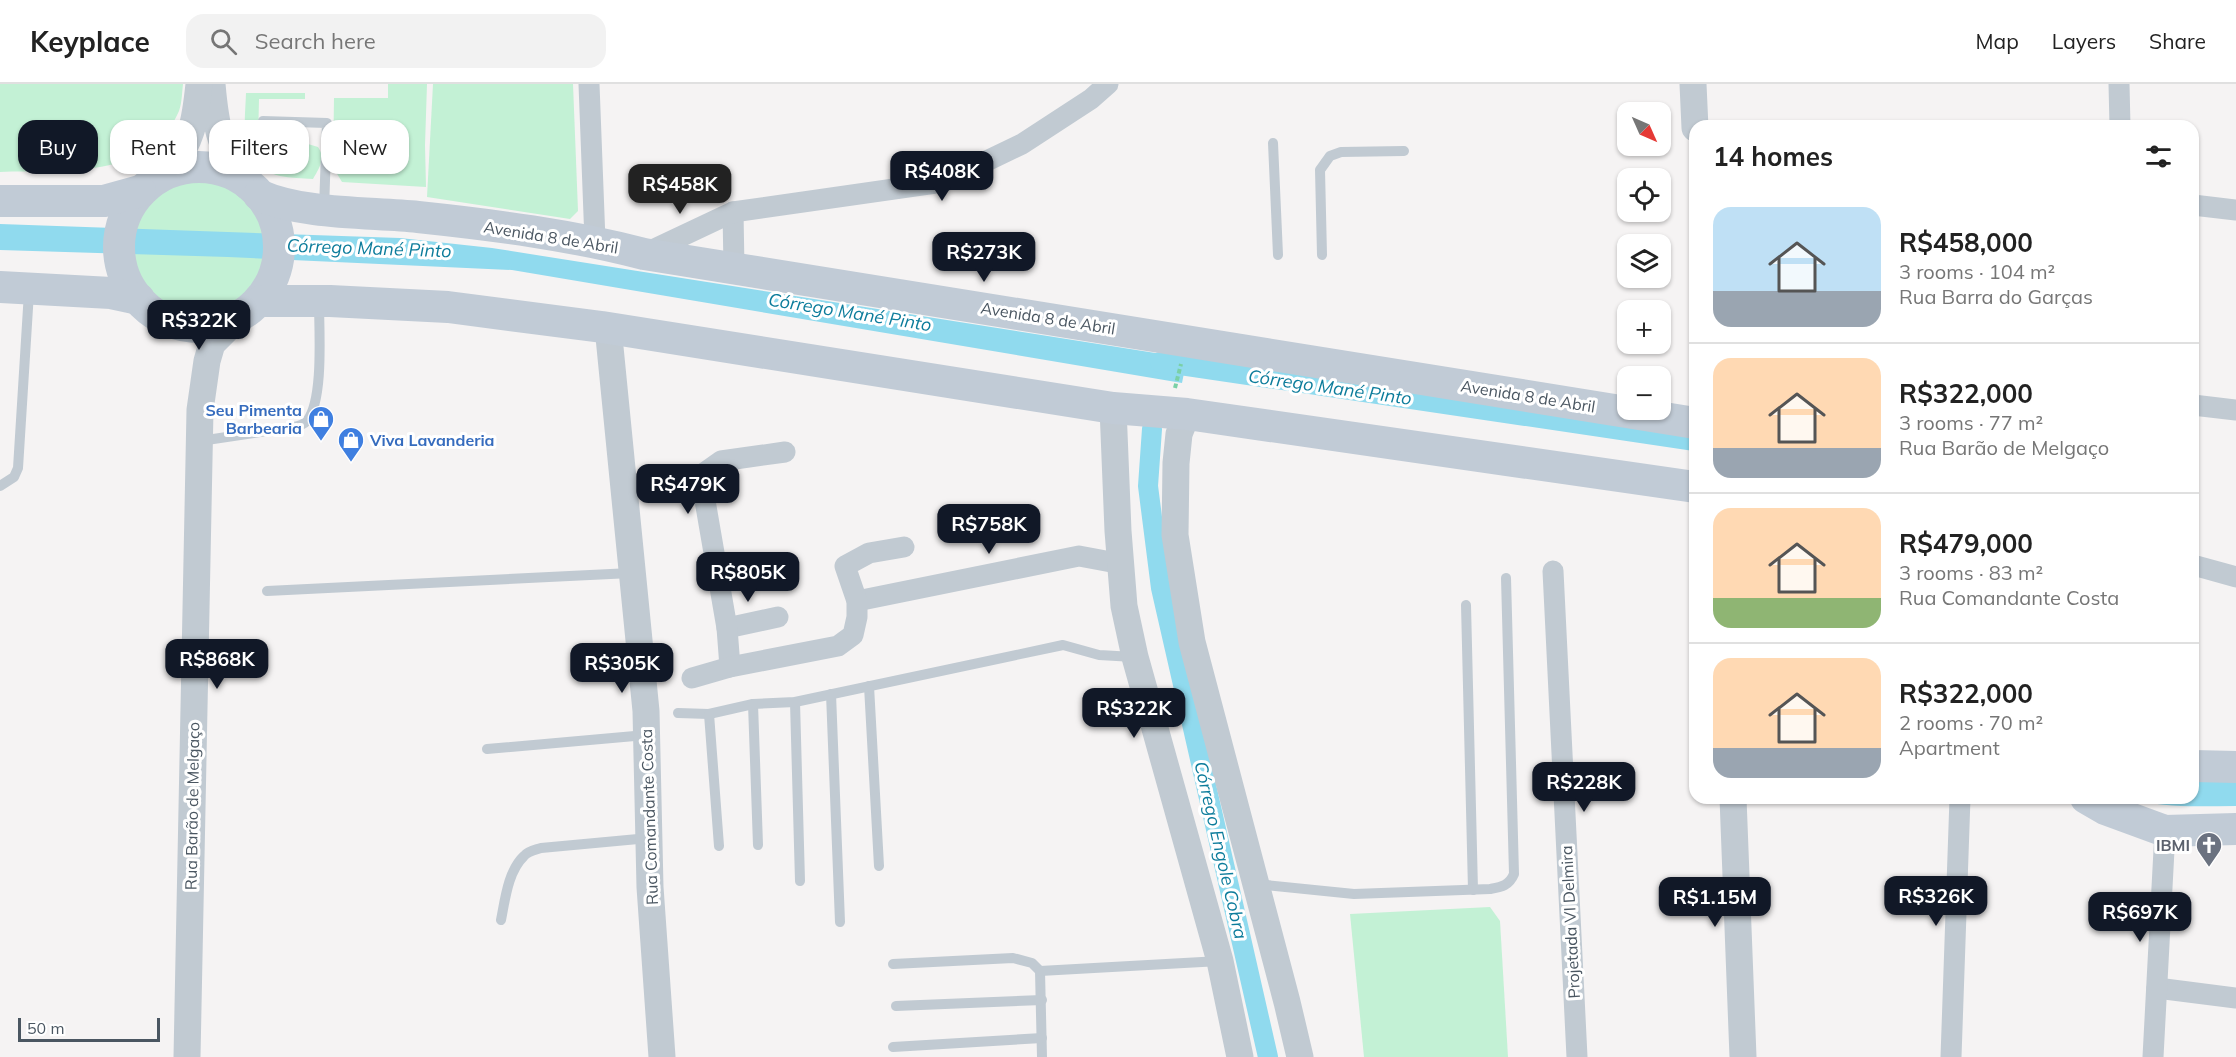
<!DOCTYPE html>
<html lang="en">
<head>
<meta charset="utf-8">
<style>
  body { margin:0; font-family:Mulish,sans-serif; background:#f2f2f2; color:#222; height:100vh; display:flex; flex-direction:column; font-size:22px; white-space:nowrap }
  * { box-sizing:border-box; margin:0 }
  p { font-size:20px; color:#767676 }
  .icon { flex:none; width:33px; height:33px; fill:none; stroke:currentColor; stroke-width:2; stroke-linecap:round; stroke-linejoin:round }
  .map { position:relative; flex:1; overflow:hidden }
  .details { position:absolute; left:1689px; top:36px; width:510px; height:684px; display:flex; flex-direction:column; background:#fff; border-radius:18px; box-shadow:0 2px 4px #0004 }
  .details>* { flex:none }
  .banner { position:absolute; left:18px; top:36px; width:570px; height:54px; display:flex; gap:12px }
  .needle { width:39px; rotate:135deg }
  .fabs { position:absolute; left:1617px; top:18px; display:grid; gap:12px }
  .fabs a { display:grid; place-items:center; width:54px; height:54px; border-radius:12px; background:#fff; box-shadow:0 2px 4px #0004; font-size:30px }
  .scale { position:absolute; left:18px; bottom:15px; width:142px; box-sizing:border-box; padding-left:6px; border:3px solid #4a5661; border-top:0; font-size:16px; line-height:21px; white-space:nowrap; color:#4a5661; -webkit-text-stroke:4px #fff; paint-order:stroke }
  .price { position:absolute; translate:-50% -51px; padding:0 14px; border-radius:12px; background:#111827; color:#fff; font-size:20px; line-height:39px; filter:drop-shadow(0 2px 3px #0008) }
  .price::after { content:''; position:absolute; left:50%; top:36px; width:18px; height:14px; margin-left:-9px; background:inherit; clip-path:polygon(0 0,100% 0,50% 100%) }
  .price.active { background:#222; color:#fff }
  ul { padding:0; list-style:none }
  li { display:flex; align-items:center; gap:18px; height:150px; padding:0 24px }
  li+li { border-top:2px solid #e0e0e0 }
  li span { display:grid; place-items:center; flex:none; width:168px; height:120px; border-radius:18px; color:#555 }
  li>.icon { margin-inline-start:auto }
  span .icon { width:72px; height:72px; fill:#fffc; stroke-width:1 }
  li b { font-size:26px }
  h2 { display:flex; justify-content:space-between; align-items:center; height:72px; padding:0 24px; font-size:26px }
  .tag { padding:0 21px; border-radius:18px; background:#fff; box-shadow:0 2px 4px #0004; font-size:21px; line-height:54px }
  .tag.active { background:#111827; color:#fff }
  header { display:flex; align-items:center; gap:36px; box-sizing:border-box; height:84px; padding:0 30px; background:#fff; border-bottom:2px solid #e0e0e0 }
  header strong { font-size:28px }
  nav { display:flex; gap:33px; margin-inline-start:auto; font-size:21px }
  .search { width:420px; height:54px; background:#f2f2f2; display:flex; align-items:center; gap:15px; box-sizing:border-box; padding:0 21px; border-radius:18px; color:#767676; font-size:22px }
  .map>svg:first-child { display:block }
</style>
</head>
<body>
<header>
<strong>Keyplace</strong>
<div class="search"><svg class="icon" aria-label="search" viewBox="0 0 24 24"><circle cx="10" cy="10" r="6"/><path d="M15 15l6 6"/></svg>Search here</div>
<nav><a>Map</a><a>Layers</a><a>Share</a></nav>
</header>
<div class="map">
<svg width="2236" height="973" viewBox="0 0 2236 973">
  <rect width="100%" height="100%" fill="#f5f3f3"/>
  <g fill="#c3f1d5">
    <path d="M0 0H183C182 8 182 19 179 27 149 97 62 85 0 88Z"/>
    <polygon points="388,0 427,0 425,61 426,103 342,98 333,83 334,14 388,14"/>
    <polygon points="433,0 573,0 578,127 570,135 427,113"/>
    <path d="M246 9H305V15H259L258 59 308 60 318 63C326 74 319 85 313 95 302 94 290 94 280 92 237 82 245 42 246 9Z"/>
    <circle cx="199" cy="162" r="72"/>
    <polygon points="1490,823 1500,837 1508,973 1364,973 1350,830"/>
  </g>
  <g fill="#90daee">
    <polygon points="0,140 400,154 492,164 1187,274 1182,299 512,186 228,173 0,166"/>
    <path d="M2236 691V722C2201 722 2164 725 2130 714H2193V692Z"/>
  </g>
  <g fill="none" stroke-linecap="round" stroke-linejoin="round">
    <g stroke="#90daee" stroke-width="20">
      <polyline points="1160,278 1695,357"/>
      <polyline points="1152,345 1148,402 1161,504 1268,973"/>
    </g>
    <polyline stroke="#7ad0a6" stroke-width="4" stroke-dasharray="4.5 3" stroke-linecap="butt" points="1175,304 1181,280"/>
    <g stroke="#c1cad2" stroke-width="10">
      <polyline points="263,37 327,39 324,125"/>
      <polyline points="1273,59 1278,171"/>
      <polyline points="1322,171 1320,86 1330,72 1341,68 1404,67"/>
      <path d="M200 357 294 343C299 342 304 340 307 337 324 316 319 246 319 218"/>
      <polyline points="0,402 14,393 18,384 29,208"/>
      <polyline points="267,507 631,489"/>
      <polyline points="1466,521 1473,806"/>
      <polyline points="869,602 879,782"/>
      <polyline points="831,610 840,838"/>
      <polyline points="795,618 800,797"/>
      <polyline points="753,620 758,761"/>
      <polyline points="678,629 709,630 753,620 795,618 1063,561 1099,571 1134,573"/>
      <polyline points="709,630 719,762"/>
      <polyline points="487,665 646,651"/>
      <path d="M1256 800 1354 810 1490 805C1501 803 1509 802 1514 790L1506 494"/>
      <path d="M501 836C505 816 508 787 524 772 528 767 535 766 541 764L649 754"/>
      <polyline points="893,880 1013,874 1032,879 1040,887 1042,973"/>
      <polyline points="1040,887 1220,877"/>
      <polyline points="896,922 1042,916"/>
      <polyline points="893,963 1042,954"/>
    </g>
    <g stroke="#c1cad2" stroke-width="21">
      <polyline points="589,0 595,157"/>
      <polyline points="2119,0 2120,42"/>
      <polyline points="2193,121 2236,126"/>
      <polyline points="733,128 734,184"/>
      <polyline points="644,170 733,128 943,98 1022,60 1091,15 1108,0"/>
      <polyline points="2193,321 2236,326"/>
      <polyline points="2193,481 2236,493"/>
      <polyline points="1553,487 1577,973"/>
      <polyline points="857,517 1079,472 1122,480"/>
      <polyline points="727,544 778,533"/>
      <polyline points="730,583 727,544 703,405 704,389 721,377 785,368"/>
      <polyline points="692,594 730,583 838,562 853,551 857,533 857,517 845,482 869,469 904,463"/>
      <polyline points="2157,904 2236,914"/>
      <polyline points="1951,973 1960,714"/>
      <polyline points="2153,973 2165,747"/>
    </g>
    <g stroke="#c1cad2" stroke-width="27">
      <path d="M212 0C216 47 220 63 247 102"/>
      <polyline points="1693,0 1695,44"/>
      <path d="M169 89C192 56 195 39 199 0"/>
      <polyline points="608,243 646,627 650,803 662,973"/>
      <polyline points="1113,324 1118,447 1124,522 1135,573 1220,877 1240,973"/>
      <polyline points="1187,330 1179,350 1176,379 1175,451 1192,558 1287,918 1300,973"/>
      <polyline points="1733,714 1743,973"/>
      <polyline points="187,973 200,326 207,277 212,260 239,233"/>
    </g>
    <g stroke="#c1cbd6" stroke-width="32">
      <circle cx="199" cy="163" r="80"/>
      <path d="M259 111C304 131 369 128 418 133 494 141 571 151 644 170L1695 339"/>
      <polyline points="0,117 104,117 140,107"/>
      <polyline points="0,203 111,209 139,215"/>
      <polyline points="262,217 330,217 448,223 602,243 1113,324 1187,330 1695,403"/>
      <polyline points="2193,682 2236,683"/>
      <polyline points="2086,714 2105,725 2165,747 2236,745"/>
    </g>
  </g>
  <defs>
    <g id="shop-pin" transform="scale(1.35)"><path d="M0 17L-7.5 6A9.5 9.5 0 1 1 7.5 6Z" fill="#3f7fe0" stroke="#fff"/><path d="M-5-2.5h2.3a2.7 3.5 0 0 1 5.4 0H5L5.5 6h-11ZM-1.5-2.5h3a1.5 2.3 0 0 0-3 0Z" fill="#fff"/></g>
    <g id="church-pin" transform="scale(1.35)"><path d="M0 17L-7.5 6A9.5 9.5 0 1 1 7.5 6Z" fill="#6b7280" stroke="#fff"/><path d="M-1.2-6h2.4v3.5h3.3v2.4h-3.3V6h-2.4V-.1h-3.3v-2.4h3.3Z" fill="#fff"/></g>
  </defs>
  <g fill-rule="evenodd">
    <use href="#shop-pin" x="321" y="335"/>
    <use href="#shop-pin" x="351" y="356"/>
    <use href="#church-pin" x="2209" y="761"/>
  </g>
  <g text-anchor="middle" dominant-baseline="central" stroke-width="6" stroke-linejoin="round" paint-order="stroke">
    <g font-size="16" fill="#4a5661" stroke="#fff">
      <text transform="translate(551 153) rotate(9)">Avenida 8 de Abril</text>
      <text transform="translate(1048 234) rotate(9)">Avenida 8 de Abril</text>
      <text transform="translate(1528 312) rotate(9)">Avenida 8 de Abril</text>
      <text transform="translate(192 722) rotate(-89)">Rua Barão de Melgaço</text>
      <text transform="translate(649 733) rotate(-92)">Rua Comandante Costa</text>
      <text transform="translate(1570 838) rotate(-93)">Projetada VI Delmira</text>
    </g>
    <g font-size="16" font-weight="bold" fill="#366cbe" stroke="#fff" text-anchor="end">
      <text x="302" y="326">Seu Pimenta<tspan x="302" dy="18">Barbearia</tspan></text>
      <text x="370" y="356" text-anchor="start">Viva Lavanderia</text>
    </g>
    <g font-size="16" font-weight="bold" fill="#5b616d" stroke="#fff" text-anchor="end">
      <text x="2190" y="761">IBMI</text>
    </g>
    <g font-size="18" font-style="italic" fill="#0c7c9b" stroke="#fff">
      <text transform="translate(369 164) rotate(2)">Córrego Mané Pinto</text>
      <text transform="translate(850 228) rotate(9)">Córrego Mané Pinto</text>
      <text transform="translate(1330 303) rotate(8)">Córrego Mané Pinto</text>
      <text transform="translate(1221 766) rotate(77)">Córrego Engole Cobra</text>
    </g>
  </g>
</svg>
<div class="fabs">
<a><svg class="needle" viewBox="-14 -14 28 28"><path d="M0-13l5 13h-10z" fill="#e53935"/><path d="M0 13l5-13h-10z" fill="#767676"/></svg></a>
<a><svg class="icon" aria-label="locate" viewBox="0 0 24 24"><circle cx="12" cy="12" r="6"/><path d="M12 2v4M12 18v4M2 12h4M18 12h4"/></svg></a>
<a><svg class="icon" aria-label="layers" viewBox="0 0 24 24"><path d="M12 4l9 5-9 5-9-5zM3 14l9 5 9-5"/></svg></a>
<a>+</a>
<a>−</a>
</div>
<div class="scale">50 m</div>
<b class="price" style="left:942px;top:118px">R$408K</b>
<b class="price active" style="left:680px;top:131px">R$458K</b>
<b class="price" style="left:984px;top:199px">R$273K</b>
<b class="price" style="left:199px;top:267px">R$322K</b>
<b class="price" style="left:688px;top:431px">R$479K</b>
<b class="price" style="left:989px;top:471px">R$758K</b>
<b class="price" style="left:748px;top:519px">R$805K</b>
<b class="price" style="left:217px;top:606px">R$868K</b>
<b class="price" style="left:622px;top:610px">R$305K</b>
<b class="price" style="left:1134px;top:655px">R$322K</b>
<b class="price" style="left:1584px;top:729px">R$228K</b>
<b class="price" style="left:1936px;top:843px">R$326K</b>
<b class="price" style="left:1715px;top:844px">R$1.15M</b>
<b class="price" style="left:2140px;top:859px">R$697K</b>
<div class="banner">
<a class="tag active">Buy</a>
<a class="tag">Rent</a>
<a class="tag">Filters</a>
<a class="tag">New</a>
</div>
<section class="details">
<h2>14 homes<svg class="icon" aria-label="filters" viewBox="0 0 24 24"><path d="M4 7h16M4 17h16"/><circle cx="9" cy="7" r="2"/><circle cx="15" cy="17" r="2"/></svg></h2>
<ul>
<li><span style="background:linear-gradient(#bfe0f5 70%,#9aa5b1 0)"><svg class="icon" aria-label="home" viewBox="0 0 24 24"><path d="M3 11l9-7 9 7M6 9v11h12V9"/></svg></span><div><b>R$458,000</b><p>3 rooms · 104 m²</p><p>Rua Barra do Garças</p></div></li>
<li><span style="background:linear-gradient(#ffd9b3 75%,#9aa5b1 0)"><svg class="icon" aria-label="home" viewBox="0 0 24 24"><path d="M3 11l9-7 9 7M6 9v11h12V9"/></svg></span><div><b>R$322,000</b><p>3 rooms · 77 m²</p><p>Rua Barão de Melgaço</p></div></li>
<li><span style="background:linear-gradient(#ffd9b3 75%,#8fb573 0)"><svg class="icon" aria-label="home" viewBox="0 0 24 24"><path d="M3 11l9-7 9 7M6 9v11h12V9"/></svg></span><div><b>R$479,000</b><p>3 rooms · 83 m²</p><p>Rua Comandante Costa</p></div></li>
<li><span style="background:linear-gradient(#ffd9b3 75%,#9aa5b1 0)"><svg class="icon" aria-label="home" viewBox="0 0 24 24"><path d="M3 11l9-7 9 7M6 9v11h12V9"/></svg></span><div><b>R$322,000</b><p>2 rooms · 70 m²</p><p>Apartment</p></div></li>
</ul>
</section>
</div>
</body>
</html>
